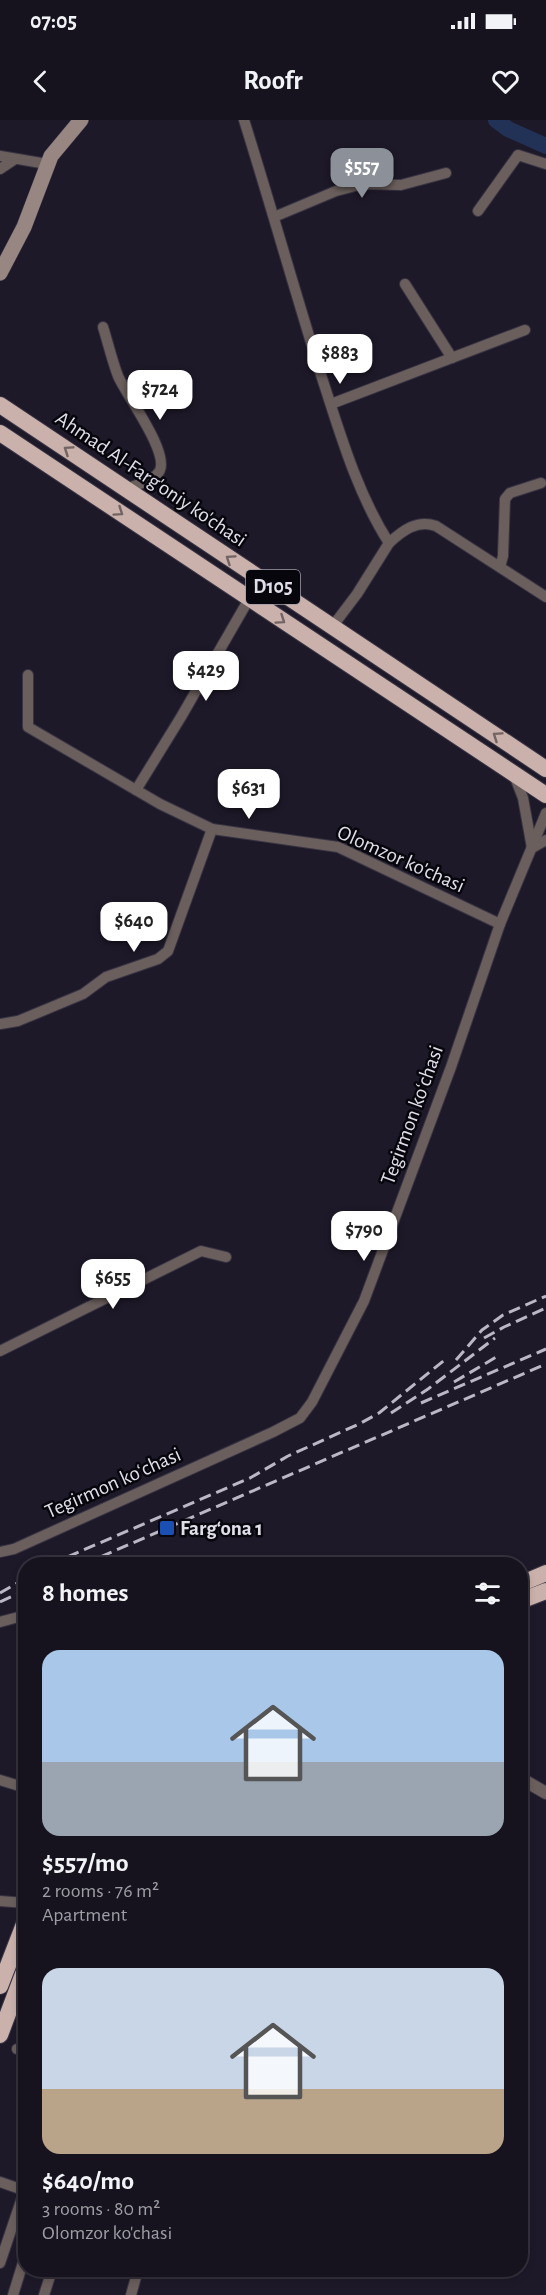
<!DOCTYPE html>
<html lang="en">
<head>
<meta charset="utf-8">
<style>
  body { margin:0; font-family:"Alegreya Sans",sans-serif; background:#23202c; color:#f1f3f6; height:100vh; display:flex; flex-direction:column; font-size:22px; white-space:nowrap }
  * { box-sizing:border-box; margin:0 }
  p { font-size:20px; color:#9e9ea4 }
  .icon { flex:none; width:33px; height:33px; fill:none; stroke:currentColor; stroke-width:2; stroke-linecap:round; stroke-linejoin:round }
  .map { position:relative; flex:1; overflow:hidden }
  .sheet { position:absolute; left:18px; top:1437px; width:510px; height:720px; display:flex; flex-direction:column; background:#16131f; border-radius:24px; box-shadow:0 3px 9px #0003,0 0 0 2px #35323d }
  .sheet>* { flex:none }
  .price { position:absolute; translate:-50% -51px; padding:0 14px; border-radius:12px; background:#fff; color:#222; font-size:20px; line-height:39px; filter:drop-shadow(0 2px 3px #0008) }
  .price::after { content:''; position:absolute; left:50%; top:36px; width:18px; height:14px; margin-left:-9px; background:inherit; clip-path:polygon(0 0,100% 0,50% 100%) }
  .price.active { background:#8c9099; color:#fff }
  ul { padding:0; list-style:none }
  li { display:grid; align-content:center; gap:12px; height:318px; padding:0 24px }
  li span { display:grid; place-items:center; height:186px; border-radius:18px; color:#555 }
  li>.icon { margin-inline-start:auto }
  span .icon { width:108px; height:108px; fill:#fffc; stroke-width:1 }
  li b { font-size:26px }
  h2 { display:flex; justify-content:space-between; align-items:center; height:72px; padding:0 24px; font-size:26px }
  .status { display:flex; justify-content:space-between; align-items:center; height:42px; padding:0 30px; background:#16131f; direction:ltr }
  .status svg { height:16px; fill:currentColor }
  header { display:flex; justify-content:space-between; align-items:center; height:78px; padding:0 24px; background:#16131f; font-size:27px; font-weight:700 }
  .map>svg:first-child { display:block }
</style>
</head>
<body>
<div class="status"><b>07:05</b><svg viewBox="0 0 49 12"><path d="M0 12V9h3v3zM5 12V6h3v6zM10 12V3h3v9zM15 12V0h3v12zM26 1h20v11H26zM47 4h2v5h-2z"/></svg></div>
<header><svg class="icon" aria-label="back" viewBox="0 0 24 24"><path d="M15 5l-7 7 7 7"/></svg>Roofr<svg class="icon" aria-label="heart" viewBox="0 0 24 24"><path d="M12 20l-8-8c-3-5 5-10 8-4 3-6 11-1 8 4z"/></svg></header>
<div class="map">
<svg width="546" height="2175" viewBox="0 0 546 2175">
  <rect width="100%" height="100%" fill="#1e1929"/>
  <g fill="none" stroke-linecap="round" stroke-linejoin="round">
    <polyline stroke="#223256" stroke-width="16" points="496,0 508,9 546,26"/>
    <g stroke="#393544" stroke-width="12">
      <g id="minor">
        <path d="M244 0C271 86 295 172 322 258 340 313 357 373 389 423L357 474 332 507"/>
        <polyline points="0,36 47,44"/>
        <polyline points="0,49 15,39"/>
        <polyline points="478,91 518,35 546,44"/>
        <polyline points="274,97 336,71 363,64 401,65 446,53"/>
        <polyline points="405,164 452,238"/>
        <path d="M103 207C108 223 112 240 118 256 126 275 171 334 159 352 153 361 135 365 126 369"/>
        <polyline points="331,284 525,210"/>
        <path d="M389 423C402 411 417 399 436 406L546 477"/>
        <polyline points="500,447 503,436 505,379 510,373 541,363"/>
        <polyline points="28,555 28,607 160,684 212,709 338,727 500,804"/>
        <polyline points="514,655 523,678 532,728 546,720"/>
        <polyline points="136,670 181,597 249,479"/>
        <polyline points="0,904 18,901 83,874 106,857 158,839 168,831 212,709"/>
        <polyline points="0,1231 201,1131 226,1137"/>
        <polyline points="0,1432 14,1429 273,1312 300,1298 312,1282 364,1181 451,947 500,804 546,693"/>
        <polyline points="0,1502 26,1495"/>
        <polyline points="0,1660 26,1668"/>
        <polyline points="0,1781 26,1783"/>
        <polyline points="17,1929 26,1931"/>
        <polyline points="0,2062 26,2071"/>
        <polyline points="0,2143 26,2066"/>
        <polyline points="13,2175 26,2133"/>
        <polyline points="44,2175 52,2150"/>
        <polyline points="131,2175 138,2150"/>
      </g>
    </g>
    <g stroke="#393544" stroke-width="14">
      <polyline id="tertiary" points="520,1658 546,1673"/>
    </g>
    <g stroke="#393544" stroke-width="16">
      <polyline id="secondary" points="0,153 24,107 51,36 81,0"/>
    </g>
    <g stroke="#393544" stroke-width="18">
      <g id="trunk">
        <polyline points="0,285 546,649"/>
        <polyline points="0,313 546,675"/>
        <polyline points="520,1464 546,1453"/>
        <polyline points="520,1481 546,1471"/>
        <polyline points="0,1866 26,1799"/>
        <polyline points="0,1915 26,1846"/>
      </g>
    </g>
    <use href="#minor" stroke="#6a5f5c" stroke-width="10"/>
    <use href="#tertiary" stroke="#6a5f5c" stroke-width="12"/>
    <use href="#secondary" stroke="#978681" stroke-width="15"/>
    <use href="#trunk" stroke="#cab1ab" stroke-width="16"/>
    <g stroke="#bbb7c4" stroke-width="3" stroke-dasharray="12 6" stroke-linecap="butt">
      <polyline points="484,1218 504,1207 546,1188"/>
      <polyline points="456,1240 482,1210 503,1195 546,1176"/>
      <polyline points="454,1262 498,1236"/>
      <polyline points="421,1283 546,1229"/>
      <polyline points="391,1293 428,1269 495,1218"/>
      <polyline points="51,1444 250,1358 288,1336 359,1304 379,1293 447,1238"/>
      <polyline points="84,1444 546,1244"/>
      <polyline points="0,1473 26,1458"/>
      <polyline points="0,1482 26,1470"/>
    </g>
  </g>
  <defs><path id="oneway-chevron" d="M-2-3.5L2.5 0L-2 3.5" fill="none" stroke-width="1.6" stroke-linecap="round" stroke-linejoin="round" transform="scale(1.5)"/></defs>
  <g stroke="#726463">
    <use href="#oneway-chevron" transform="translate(68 330) rotate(-146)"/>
    <use href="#oneway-chevron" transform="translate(119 392) rotate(34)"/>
    <use href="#oneway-chevron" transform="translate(230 439) rotate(-146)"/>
    <use href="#oneway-chevron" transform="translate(281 500) rotate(34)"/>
    <use href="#oneway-chevron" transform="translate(497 616) rotate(-146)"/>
  </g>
  <rect fill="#1a4fb4" stroke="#07060c" stroke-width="2" x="159" y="1400" width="16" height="16" rx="3"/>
  <g text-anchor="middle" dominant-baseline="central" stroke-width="5" stroke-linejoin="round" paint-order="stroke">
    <rect fill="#07060c" stroke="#a09da7" stroke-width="1.5" x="246" y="450" width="54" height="34" rx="4.5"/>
    <g font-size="20" font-weight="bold" fill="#e1deea">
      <text x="273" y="467">D105</text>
    </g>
    <g font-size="21" fill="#e1deea" stroke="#07060c">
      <text transform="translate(151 359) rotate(34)">Ahmad Al-Farg'oniy ko'chasi</text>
      <text transform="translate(401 739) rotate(24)">Olomzor ko'chasi</text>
      <text transform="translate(412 995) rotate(-70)">Tegirmon koʻchasi</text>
      <text transform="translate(113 1363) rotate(-24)">Tegirmon koʻchasi</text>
    </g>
    <g font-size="21" font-weight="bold" fill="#e1deea" stroke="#07060c" text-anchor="start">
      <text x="180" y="1408">Farg‘ona 1</text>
    </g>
  </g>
</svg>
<b class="price active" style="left:362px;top:79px">$557</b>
<b class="price" style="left:340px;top:265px">$883</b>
<b class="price" style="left:160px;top:301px">$724</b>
<b class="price" style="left:206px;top:582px">$429</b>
<b class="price" style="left:249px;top:700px">$631</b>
<b class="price" style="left:134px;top:833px">$640</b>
<b class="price" style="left:364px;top:1142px">$790</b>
<b class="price" style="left:113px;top:1190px">$655</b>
<section class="sheet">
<h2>8 homes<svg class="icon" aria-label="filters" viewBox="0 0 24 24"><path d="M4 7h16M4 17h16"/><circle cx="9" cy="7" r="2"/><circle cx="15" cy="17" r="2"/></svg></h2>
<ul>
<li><span style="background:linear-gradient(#a9c7e8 60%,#9aa5b1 0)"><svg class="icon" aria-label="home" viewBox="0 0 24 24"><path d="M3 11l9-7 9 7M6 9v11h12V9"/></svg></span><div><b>$557/mo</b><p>2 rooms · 76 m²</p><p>Apartment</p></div></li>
<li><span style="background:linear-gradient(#c9d6e8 65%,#b9a48a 0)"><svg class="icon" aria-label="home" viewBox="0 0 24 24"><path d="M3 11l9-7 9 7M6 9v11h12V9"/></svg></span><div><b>$640/mo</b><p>3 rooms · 80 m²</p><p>Olomzor ko'chasi</p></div></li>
</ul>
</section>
</div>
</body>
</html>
